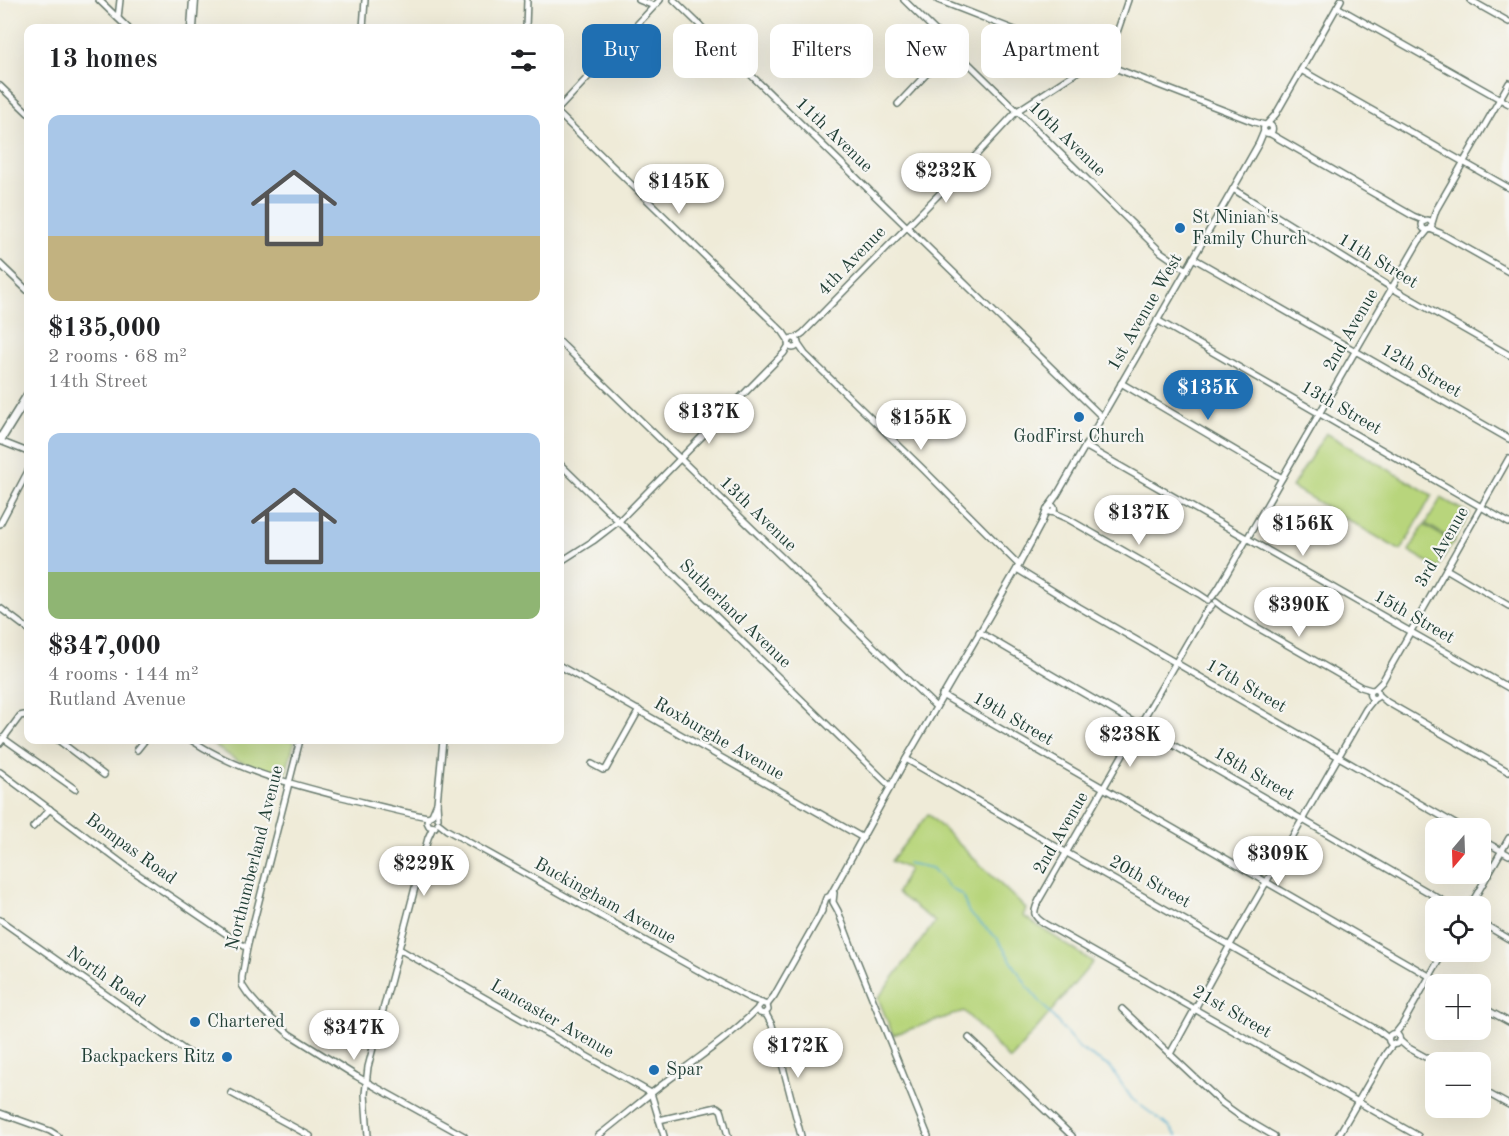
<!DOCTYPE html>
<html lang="en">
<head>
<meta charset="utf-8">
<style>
  body { margin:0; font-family:"Old Standard TT",serif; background:#f2f2f2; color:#202124; height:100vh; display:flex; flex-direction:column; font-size:22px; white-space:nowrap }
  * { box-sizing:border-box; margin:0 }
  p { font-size:20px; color:#757577 }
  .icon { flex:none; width:33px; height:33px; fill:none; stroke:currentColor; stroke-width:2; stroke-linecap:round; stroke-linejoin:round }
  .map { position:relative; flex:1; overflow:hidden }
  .panel { position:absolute; left:24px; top:24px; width:540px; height:720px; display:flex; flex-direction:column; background:#fff; border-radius:12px; box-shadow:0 6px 24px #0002 }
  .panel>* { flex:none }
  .guide { position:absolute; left:582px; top:24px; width:570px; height:54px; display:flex; gap:12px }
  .needle { width:39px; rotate:199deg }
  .fabs { position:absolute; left:1425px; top:818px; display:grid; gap:12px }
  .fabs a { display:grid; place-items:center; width:66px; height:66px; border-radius:12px; background:#fff; box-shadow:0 6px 24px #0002; font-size:30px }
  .price { position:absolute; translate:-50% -51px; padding:0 14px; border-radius:21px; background:#fff; color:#222; font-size:20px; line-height:39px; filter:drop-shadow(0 2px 3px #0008) }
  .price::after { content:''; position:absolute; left:50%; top:36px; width:18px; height:14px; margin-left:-9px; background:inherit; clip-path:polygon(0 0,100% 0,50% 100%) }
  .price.selected { background:#1f6fb2; color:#fff }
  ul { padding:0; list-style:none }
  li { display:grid; align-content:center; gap:12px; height:318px; padding:0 24px }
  li span { display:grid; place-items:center; height:186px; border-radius:12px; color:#555 }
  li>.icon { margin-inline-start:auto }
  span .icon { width:108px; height:108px; fill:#fffc; stroke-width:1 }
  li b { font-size:26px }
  h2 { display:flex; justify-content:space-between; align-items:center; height:72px; padding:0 24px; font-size:26px }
  .pill { padding:0 21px; border-radius:12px; background:#fff; box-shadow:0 6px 24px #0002; font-size:21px; line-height:54px }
  .pill.selected { background:#1f6fb2; color:#fff }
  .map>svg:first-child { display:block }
</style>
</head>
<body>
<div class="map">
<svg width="1509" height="1136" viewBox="0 0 1509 1136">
  <rect width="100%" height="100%" fill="#f6f6f2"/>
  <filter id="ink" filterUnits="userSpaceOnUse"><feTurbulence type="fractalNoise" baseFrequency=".0167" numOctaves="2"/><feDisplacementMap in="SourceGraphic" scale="12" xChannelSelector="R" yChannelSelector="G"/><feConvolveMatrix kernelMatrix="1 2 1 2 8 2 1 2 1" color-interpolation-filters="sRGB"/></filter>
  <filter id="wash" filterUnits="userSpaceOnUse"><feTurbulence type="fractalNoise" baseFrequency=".008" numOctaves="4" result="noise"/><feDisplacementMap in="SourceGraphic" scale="24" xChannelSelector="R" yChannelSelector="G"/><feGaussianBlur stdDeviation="1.35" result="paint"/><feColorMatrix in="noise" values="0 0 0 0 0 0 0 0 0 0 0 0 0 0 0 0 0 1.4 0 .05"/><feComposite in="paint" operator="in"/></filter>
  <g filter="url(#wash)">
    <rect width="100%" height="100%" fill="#efebd8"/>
    <g fill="#b8d57b" stroke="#6c8958" stroke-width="1.5">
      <polygon points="1326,433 1432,495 1401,551 1292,487"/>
      <polygon points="1441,498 1470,514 1454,541 1426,524"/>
      <polygon points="1424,525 1453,542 1438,568 1409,551"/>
      <polygon points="207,740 295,740 285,777 236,760"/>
      <polygon points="928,814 1026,909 1023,916 1093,962 1010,1060 964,1011 893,1035 878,998 935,922 897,893 909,869 891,861"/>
    </g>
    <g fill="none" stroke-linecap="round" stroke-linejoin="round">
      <polyline stroke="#52acd0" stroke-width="1.5" points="907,863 932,868 950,888 962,895 969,913 997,938 1027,986 1080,1049 1111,1068 1132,1099 1170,1127 1177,1136"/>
    </g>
  </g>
  <g filter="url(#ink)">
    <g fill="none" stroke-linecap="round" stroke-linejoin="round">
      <g stroke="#687a6d" stroke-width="8">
        <g id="street">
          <polyline points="99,0 128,28"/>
          <polyline points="639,0 654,6"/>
          <polyline points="674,0 1102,417"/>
          <polyline points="904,0 1161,252 1187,270"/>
          <polyline points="938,0 1094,61"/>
          <polyline points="1470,0 1509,22"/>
          <polyline points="1337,7 1509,104"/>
          <polyline points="118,18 120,0"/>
          <polyline points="363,28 365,0"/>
          <polyline points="526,28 527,0"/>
          <circle cx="1098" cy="62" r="3.5"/>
          <path d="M1102 61C1113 51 1122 16 1128 0"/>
          <polyline points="1102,62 1112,67 1254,122 1265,125"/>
          <polyline points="1301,70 1509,188"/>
          <polyline points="0,86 28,113"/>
          <polyline points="898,104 952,47"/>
          <polyline points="560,107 660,0"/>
          <polyline points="560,115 783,332 789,341"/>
          <polyline points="1267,124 1276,114 1341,0"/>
          <circle cx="1268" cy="129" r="4.5"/>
          <polyline points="1269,133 1413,216 1425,221"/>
          <polyline points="1233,189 1392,288 1509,355"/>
          <circle cx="1427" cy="225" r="5"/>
          <polyline points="1432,223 1436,210 1509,83"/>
          <polyline points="1430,229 1440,233 1509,272"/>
          <polyline points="1193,258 1509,439"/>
          <polyline points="0,264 28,291"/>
          <polyline points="1157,320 1509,523"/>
          <polyline points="796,338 803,333 951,182 1017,111 1094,61"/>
          <circle cx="793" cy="343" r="5"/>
          <polyline points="560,342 936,707"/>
          <polyline points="798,344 805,354 923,469 1019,565"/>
          <polyline points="1121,383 1282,478"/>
          <polyline points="0,441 28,452"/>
          <polyline points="1085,446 1509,688"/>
          <polyline points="560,464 891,787"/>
          <circle cx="1051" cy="509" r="3.5"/>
          <polyline points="1049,506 1057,495 1233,189 1259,143 1264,131"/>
          <polyline points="1052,512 1068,519 1199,594 1208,600"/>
          <polyline points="0,524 28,471"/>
          <polyline points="560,562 593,541 619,521 784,353 789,345"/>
          <polyline points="1017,569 1079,607 1462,828"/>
          <polyline points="1446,569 1509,606"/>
          <polyline points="1212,597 1218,589 1419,241 1428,230"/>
          <polyline points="1216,602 1225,609 1361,687 1371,690"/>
          <path d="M1212 605 1204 614 1176 662 1039 900C1033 912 1032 916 1045 924L1418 1136"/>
          <polyline points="0,608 28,629"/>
          <polyline points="979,632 1057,678 1452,906"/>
          <polyline points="560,666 863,838"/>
          <polyline points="1375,689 1382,682 1509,458"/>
          <circle cx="1374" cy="694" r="4.5"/>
          <polyline points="942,695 1443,984"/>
          <polyline points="1379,695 1387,702 1509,772"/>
          <polyline points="3,738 75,789"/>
          <polyline points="58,740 104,775"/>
          <path d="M191 740C238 771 288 783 342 797 371 804 399 812 428 817"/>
          <polyline points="300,740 247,948 242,977 242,985 248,994 262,1010 289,1034 356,1076 464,1136"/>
          <polyline points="0,743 20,716 24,715 28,717"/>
          <polyline points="137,750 145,740"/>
          <polyline points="906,759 1067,853 1379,1031 1388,1038"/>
          <polyline points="592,764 603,770 606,769 639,710"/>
          <polyline points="0,772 127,867 247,948"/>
          <polyline points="438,818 437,803 443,740"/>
          <polyline points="438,823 447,830 710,977 749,998 767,1005 768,1010 764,1014 760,1013 758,1010 758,1007 762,1003"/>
          <polyline points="33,827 50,809"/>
          <polyline points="435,827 429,826 427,822 428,817 432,815 437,803"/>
          <polyline points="1480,839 1509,855"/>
          <polyline points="834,893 833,902 838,911 852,948 928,1136"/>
          <polyline points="1470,906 1509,838"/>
          <polyline points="821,912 826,898 830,896 906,759 1019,565 1042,522 1047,509"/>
          <polyline points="0,920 196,1058"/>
          <polyline points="1480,922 1509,939"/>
          <polyline points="399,949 651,1093 664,1136"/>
          <polyline points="767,1005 774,996 822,911"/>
          <polyline points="1480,1006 1509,1022"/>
          <polyline points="1122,1009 1222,1103 1240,1116 1274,1136"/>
          <polyline points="766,1014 772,1025 801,1136"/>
          <circle cx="1394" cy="1039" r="5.5"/>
          <polyline points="1395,1034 1402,1025 1444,951"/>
          <polyline points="969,1038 1072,1136"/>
          <polyline points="1399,1040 1407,1047 1436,1063"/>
          <polyline points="1170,1054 1230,945 1366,709 1374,699"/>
          <polyline points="1480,1089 1509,1105"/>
          <polyline points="231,1093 310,1136"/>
          <polyline points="0,1113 50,1131 58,1136"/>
          <polyline points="659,1120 717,1107 721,1110 722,1113 728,1136"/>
          <polyline points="368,1136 365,1094 368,1067 428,838 433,827"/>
          <path d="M598 1136C620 1119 641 1101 663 1084 695 1060 730 1037 757 1009"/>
          <polyline points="1338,1136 1386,1053 1393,1044"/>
        </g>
      </g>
      <g stroke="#687a6d" stroke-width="11">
        <g id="primary">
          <polyline points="192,28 194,0"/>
          <polyline points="0,440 28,395"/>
        </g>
      </g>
      <use href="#street" stroke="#fff" stroke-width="5"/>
      <use href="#primary" stroke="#fff" stroke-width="8"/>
    </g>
  </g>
  <g fill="#1f6fb2" stroke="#f6f6f2" stroke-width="2">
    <circle cx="1180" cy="228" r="6"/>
    <circle cx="1079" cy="417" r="6"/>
    <circle cx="195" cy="1022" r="6"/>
    <circle cx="227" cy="1057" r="6"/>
    <circle cx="654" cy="1070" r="6"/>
  </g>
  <g text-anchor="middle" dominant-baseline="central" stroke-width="4.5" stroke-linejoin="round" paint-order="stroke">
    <g font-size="18" fill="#1f3d34" stroke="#f6f6f2">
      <text transform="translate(834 135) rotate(44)">11th Avenue</text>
      <text transform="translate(1067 139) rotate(44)">10th Avenue</text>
      <text transform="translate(852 261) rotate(-46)">4th Avenue</text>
      <text transform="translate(1378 261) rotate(31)">11th Street</text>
      <text transform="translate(1145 312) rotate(-60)">1st Avenue West</text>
      <text transform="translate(1351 330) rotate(-60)">2nd Avenue</text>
      <text transform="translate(1421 371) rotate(30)">12th Street</text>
      <text transform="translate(1341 408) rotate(30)">13th Street</text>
      <text transform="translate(758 514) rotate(44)">13th Avenue</text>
      <text transform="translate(1442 547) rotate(-60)">3rd Avenue</text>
      <text transform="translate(735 614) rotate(44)">Sutherland Avenue</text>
      <text transform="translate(1414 617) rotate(30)">15th Street</text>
      <text transform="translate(1246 686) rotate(30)">17th Street</text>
      <text transform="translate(1013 719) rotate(30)">19th Street</text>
      <text transform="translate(719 739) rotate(30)">Roxburghe Avenue</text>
      <text transform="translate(1254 774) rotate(30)">18th Street</text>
      <text transform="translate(1061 833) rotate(-60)">2nd Avenue</text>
      <text transform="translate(131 849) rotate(36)">Bompas Road</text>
      <text transform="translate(255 858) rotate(-76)">Northumberland Avenue</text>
      <text transform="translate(1150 882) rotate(29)">20th Street</text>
      <text transform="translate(605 901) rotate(29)">Buckingham Avenue</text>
      <text transform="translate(106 977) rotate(35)">North Road</text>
      <text transform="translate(1232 1012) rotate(30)">21st Street</text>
      <text transform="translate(552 1019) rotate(30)">Lancaster Avenue</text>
    </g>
    <g font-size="18" fill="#1f3d34" stroke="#f6f6f2" text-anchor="start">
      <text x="1192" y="218">St Ninian's<tspan x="1192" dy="21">Family Church</tspan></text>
      <text x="1079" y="437" text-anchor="middle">GodFirst Church</text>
      <text x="207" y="1022">Chartered</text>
      <text x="215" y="1057" text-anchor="end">Backpackers Ritz</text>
      <text x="666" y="1070">Spar</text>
    </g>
  </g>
</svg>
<div class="fabs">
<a><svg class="needle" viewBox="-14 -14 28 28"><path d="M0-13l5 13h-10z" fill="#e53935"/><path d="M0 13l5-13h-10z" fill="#757577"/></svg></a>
<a><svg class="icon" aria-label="locate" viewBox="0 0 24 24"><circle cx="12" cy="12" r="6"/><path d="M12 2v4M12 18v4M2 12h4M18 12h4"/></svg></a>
<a>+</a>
<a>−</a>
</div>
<b class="price" style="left:946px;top:204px">$232K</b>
<b class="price" style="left:679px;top:215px">$145K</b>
<b class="price selected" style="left:1208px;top:421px">$135K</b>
<b class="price" style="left:709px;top:445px">$137K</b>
<b class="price" style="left:921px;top:451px">$155K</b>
<b class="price" style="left:1139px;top:546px">$137K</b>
<b class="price" style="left:1303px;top:557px">$156K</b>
<b class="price" style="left:1299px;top:638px">$390K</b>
<b class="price" style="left:1130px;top:768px">$238K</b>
<b class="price" style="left:1278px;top:887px">$309K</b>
<b class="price" style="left:424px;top:897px">$229K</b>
<b class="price" style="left:354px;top:1061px">$347K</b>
<b class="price" style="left:798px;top:1079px">$172K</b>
<div class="guide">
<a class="pill selected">Buy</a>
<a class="pill">Rent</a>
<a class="pill">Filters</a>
<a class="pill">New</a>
<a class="pill">Apartment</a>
</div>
<section class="panel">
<h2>13 homes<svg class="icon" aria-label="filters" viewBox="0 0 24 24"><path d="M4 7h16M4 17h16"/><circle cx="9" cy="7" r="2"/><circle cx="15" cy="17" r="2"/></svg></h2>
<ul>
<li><span style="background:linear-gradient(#a9c7e8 65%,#c2b280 0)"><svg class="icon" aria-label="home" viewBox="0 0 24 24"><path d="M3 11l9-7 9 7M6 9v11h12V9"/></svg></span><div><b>$135,000</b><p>2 rooms · 68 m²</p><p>14th Street</p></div></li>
<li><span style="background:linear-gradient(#a9c7e8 75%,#8fb573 0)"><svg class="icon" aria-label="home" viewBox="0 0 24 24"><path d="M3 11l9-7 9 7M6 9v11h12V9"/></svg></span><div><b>$347,000</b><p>4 rooms · 144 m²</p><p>Rutland Avenue</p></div></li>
</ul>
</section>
</div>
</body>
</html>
